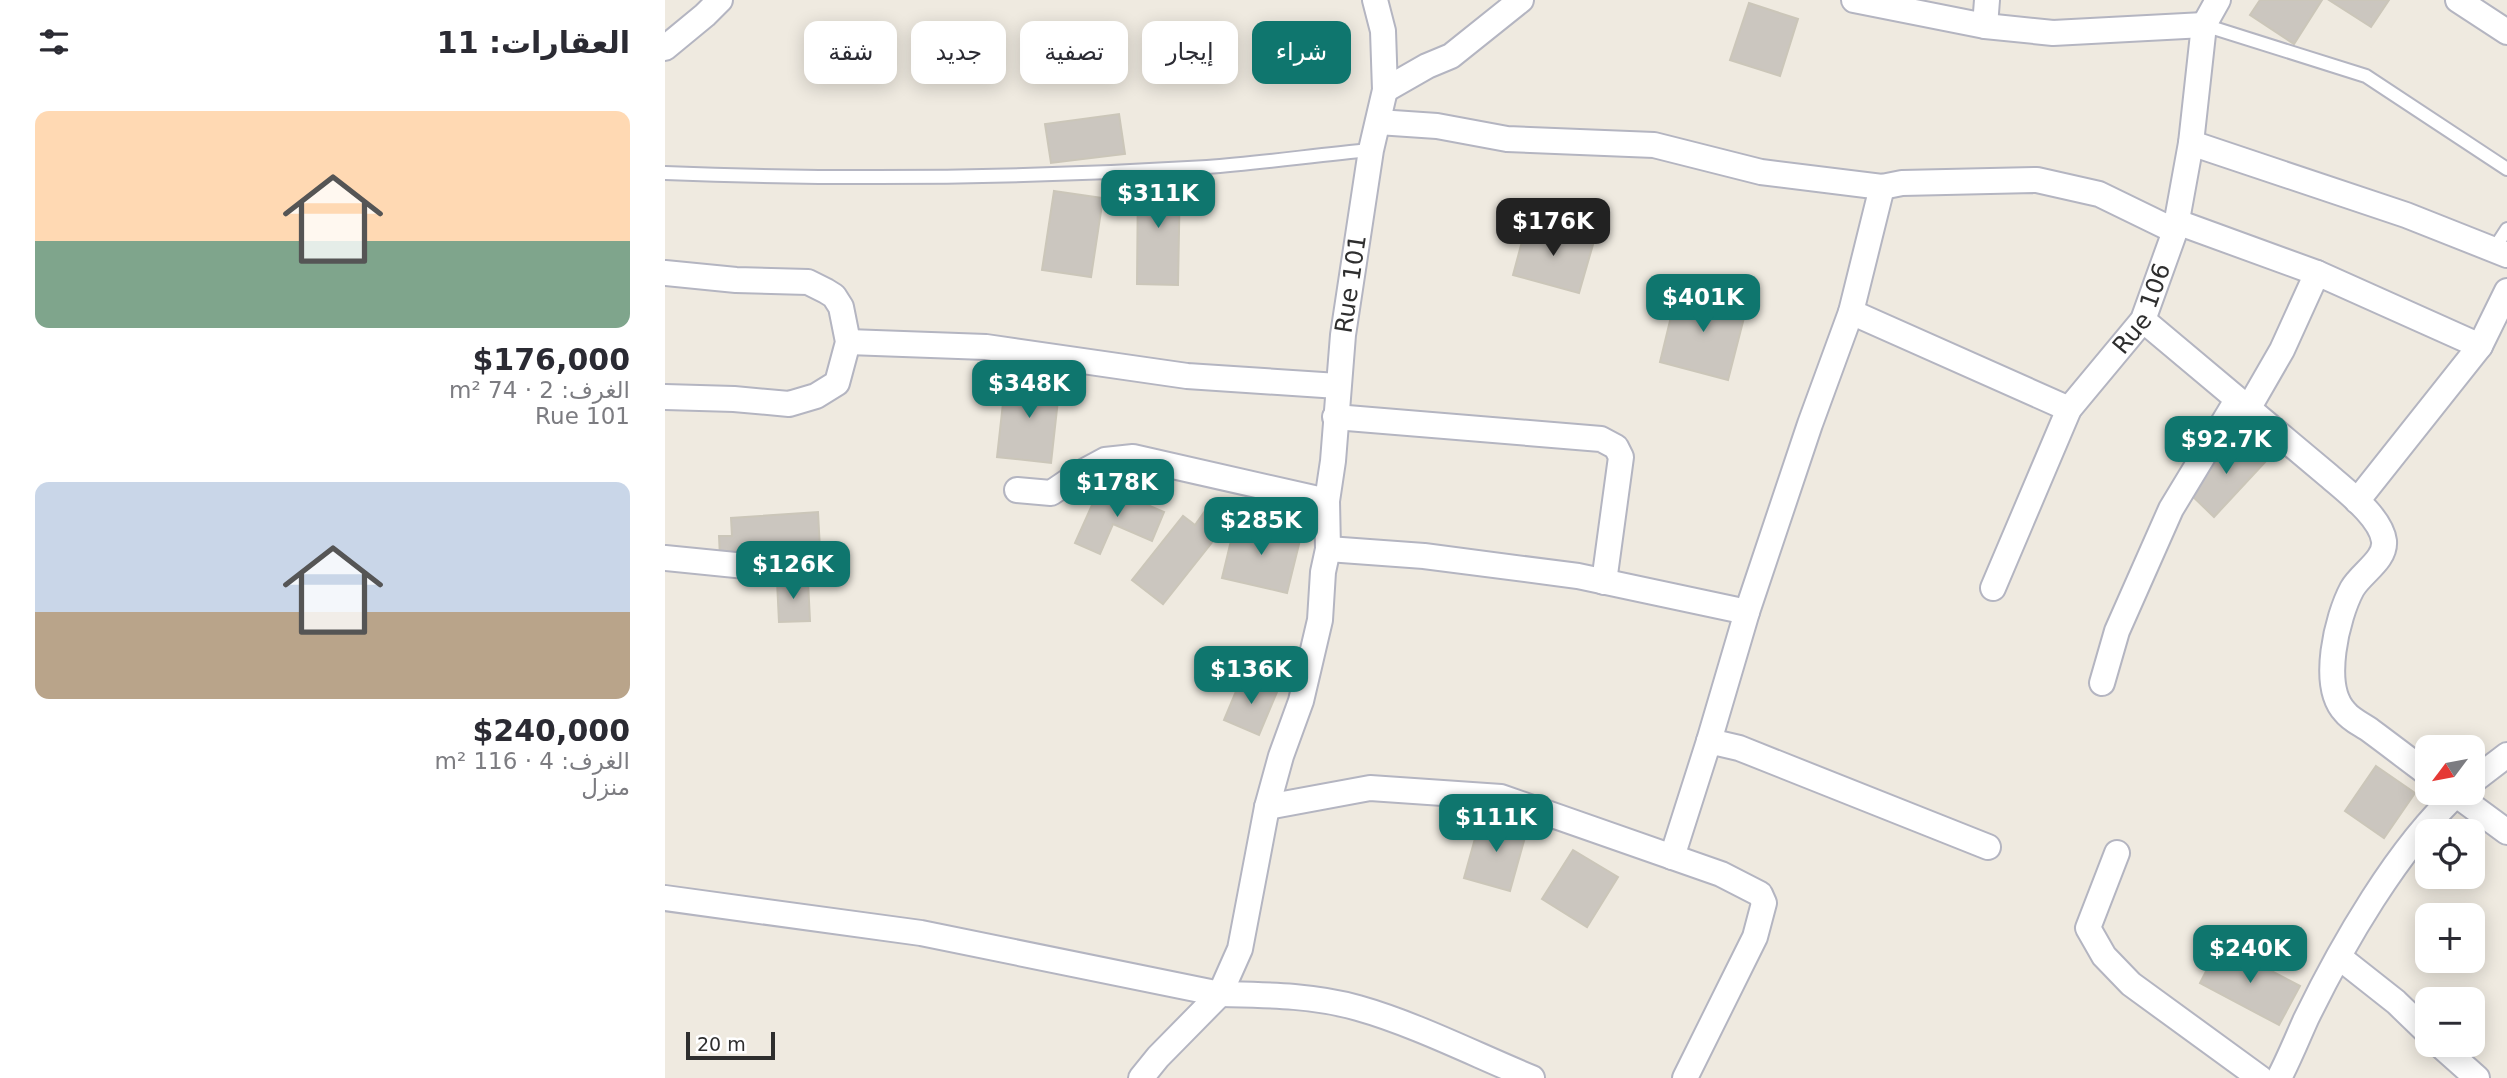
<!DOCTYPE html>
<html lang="ar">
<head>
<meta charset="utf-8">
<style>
  body { margin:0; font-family:"DejaVu Sans",Cairo,sans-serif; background:#f2f2f3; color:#2b2b33; direction:rtl; height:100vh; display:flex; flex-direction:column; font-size:26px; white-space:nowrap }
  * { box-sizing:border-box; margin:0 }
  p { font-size:23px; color:#7c7c81 }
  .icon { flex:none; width:38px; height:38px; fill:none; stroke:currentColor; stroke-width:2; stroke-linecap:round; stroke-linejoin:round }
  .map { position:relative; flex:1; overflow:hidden; direction:ltr }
  .drawer { display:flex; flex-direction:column; background:#fff; width:665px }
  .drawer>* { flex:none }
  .banner { position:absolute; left:21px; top:21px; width:665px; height:63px; direction:rtl; display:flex; gap:14px }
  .needle { width:46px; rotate:238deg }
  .buttons { position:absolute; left:1750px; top:735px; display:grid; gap:14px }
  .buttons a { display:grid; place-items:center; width:70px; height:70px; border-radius:14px; background:#fff; box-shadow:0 4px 18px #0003; font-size:35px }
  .scale { position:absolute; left:21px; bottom:18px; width:89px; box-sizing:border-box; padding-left:7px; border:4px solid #2e2e2e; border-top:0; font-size:19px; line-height:24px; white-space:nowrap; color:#2e2e2e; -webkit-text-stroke:5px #fff; paint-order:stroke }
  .price { position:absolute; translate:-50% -60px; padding:0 16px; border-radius:14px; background:#0f766e; color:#fff; font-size:23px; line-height:46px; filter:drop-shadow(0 2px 4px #0008) }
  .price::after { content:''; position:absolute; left:50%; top:42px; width:21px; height:16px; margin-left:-10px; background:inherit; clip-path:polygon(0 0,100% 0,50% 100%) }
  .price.selected { background:#222; color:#fff }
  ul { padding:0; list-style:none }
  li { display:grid; align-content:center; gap:14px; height:371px; padding:0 35px }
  li span { display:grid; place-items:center; height:217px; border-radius:14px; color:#555 }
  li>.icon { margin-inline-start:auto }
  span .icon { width:126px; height:126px; fill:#fffc; stroke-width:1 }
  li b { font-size:30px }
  h2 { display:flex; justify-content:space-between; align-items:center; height:84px; padding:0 35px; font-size:30px }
  .chip { padding:0 24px; border-radius:14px; background:#fff; box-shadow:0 4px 18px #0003; font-size:24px; line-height:63px }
  .chip.selected { background:#0f766e; color:#fff }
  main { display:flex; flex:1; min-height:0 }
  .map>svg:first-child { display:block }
</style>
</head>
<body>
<main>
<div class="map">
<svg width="1842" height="1078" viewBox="0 0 1842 1078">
  <rect width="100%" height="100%" fill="#efeae0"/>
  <g fill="#cbc6bf" stroke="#cbc6b9" stroke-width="2">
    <polygon points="1595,0 1657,0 1629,44 1585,15"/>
    <polygon points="1664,0 1724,0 1706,27"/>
    <polygon points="1084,3 1133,19 1115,76 1065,60"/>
    <polygon points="454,114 460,154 386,163 380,124"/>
    <polygon points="473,176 515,177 513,285 472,284"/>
    <polygon points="389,191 438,198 426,277 377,270"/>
    <polygon points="862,223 929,241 914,293 848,275"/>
    <polygon points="1013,288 1082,306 1063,380 995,362"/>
    <polygon points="341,376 395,382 386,463 332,457"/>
    <polygon points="1573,435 1601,461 1549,517 1521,490"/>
    <polygon points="436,485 499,512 487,541 448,524 435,554 410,543"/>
    <polygon points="540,511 560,526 498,604 467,580 518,516 530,525"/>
    <polygon points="153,512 155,550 55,557 54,536 67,536 66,518"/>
    <polygon points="571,520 636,536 622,593 557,578"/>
    <polygon points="112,581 143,581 145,621 114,622"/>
    <polygon points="577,677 612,692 594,735 559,720"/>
    <polygon points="1711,766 1750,793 1719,838 1680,811"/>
    <polygon points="816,817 862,830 845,891 799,878"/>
    <polygon points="908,850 953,877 922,927 877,899"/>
    <polygon points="1555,944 1635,986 1614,1025 1535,983"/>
  </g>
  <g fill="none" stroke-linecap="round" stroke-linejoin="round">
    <g stroke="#b4b5c1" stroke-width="16">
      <g id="lane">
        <polyline points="1539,25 1701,76 1842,169"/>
        <path d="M0 173C180 180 362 178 542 167 597 163 651 155 706 150"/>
        <polyline points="1829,249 1842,229"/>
      </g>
    </g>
    <g stroke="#b4b5c1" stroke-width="28">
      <g id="street">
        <polyline points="1189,0 1320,26 1388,33 1539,25"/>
        <polyline points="1793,0 1842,32"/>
        <polyline points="1320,26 1322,0"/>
        <polyline points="0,48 40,15 55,0"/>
        <polyline points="720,90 762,66 786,56 856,0"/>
        <polyline points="713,122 772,126 842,139 989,145 1096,172 1217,187 1237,183 1372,180 1434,194 1510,231"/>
        <polyline points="1526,143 1741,215 1842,255"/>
        <polyline points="1512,222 1652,273 1815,346"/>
        <polyline points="0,273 71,280 143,282 161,291 169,296 176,307 183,342 172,383 151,396 124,404 69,399 0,397"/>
        <polyline points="1186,312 1404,409"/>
        <path d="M1478 320 1664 476C1681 491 1716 517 1719 541 1721 560 1696 573 1687 589 1672 617 1655 686 1680 712 1686 720 1698 725 1706 731 1725 745 1743 759 1762 773"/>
        <polyline points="183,342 321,347 522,376 673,386"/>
        <polyline points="1583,409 1617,350 1652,273"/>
        <polyline points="670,417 936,439 951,447 956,457 939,582"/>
        <polyline points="352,490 386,493 414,474 440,460 468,457 662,501"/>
        <polyline points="1692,501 1815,346 1842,291"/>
        <polyline points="663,549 759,556 913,576 1082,612"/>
        <polyline points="0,558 131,571"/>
        <path id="s1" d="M1328 588 1404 409 1478 320 1510 231 1526 143 1539 25 1553 0"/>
        <polyline points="1437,683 1452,631 1506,509 1572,400"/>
        <polyline points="1044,741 1082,612 1145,424 1186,312 1217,187"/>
        <polyline points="1808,781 1842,755"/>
        <polyline points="1789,793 1842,832"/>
        <polyline points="602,807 705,788 836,797 1056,874 1095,894 1099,903 1090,937 1020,1078"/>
        <polyline points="1452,853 1423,928 1439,956 1466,984 1595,1078"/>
        <polyline points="1007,857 1044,741 1074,748 1323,847"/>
        <path d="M0 898 256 933 555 994C600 995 648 995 693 1008 750 1024 811 1055 867 1078"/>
        <polyline points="1674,957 1731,1002 1762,1032"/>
        <polyline points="1775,1045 1812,1078"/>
        <path id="s2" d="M476 1078 493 1057 555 994 575 949 602 807 616 756 636 701 655 620 658 572 663 549 662 501 668 461 678 335 706 150 720 90 718 31 710 0"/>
        <path d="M1614 1078C1624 1059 1632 1039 1641 1019 1676 947 1733 847 1793 793"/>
      </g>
    </g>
    <use href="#lane" stroke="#fff" stroke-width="12"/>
    <use href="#street" stroke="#fff" stroke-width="24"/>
  </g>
  <g text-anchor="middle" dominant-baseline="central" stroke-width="5" stroke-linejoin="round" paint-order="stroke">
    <g font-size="24" fill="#2e2e2e" stroke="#fff">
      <text stroke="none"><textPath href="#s2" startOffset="842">Rue 101</textPath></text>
      <text stroke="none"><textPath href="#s1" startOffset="320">Rue 106</textPath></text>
    </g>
  </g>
</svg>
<div class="buttons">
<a><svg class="needle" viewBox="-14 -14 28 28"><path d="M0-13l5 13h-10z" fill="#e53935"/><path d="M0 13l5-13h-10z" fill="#7c7c81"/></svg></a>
<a><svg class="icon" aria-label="locate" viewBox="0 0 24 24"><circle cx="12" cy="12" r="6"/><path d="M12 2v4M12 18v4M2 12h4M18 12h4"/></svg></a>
<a>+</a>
<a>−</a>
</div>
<div class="scale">20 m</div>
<b class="price" style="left:493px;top:230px">$311K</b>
<b class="price selected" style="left:888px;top:258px">$176K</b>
<b class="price" style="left:1038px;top:334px">$401K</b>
<b class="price" style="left:364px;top:420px">$348K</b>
<b class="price" style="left:1561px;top:476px">$92.7K</b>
<b class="price" style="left:452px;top:519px">$178K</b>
<b class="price" style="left:596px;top:557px">$285K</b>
<b class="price" style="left:128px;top:601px">$126K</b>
<b class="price" style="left:586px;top:706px">$136K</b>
<b class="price" style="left:831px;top:854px">$111K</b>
<b class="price" style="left:1585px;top:985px">$240K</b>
<div class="banner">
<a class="chip selected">شراء</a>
<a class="chip">إيجار</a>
<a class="chip">تصفية</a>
<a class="chip">جديد</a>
<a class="chip">شقة</a>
</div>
</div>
<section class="drawer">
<h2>العقارات: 11<svg class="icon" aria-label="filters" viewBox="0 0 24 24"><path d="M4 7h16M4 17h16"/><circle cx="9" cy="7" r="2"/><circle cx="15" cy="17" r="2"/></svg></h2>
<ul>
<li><span style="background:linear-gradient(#ffd9b3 60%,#7fa58c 0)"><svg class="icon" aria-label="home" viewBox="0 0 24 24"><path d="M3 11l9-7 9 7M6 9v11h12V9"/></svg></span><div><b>$176,000</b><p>الغرف: 2 · 74 m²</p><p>Rue 101</p></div></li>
<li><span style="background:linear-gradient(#c9d6e8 60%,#b9a48a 0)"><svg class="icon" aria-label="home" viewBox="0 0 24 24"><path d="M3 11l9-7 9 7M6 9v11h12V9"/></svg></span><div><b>$240,000</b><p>الغرف: 4 · 116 m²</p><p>منزل</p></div></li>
</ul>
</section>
</main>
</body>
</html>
